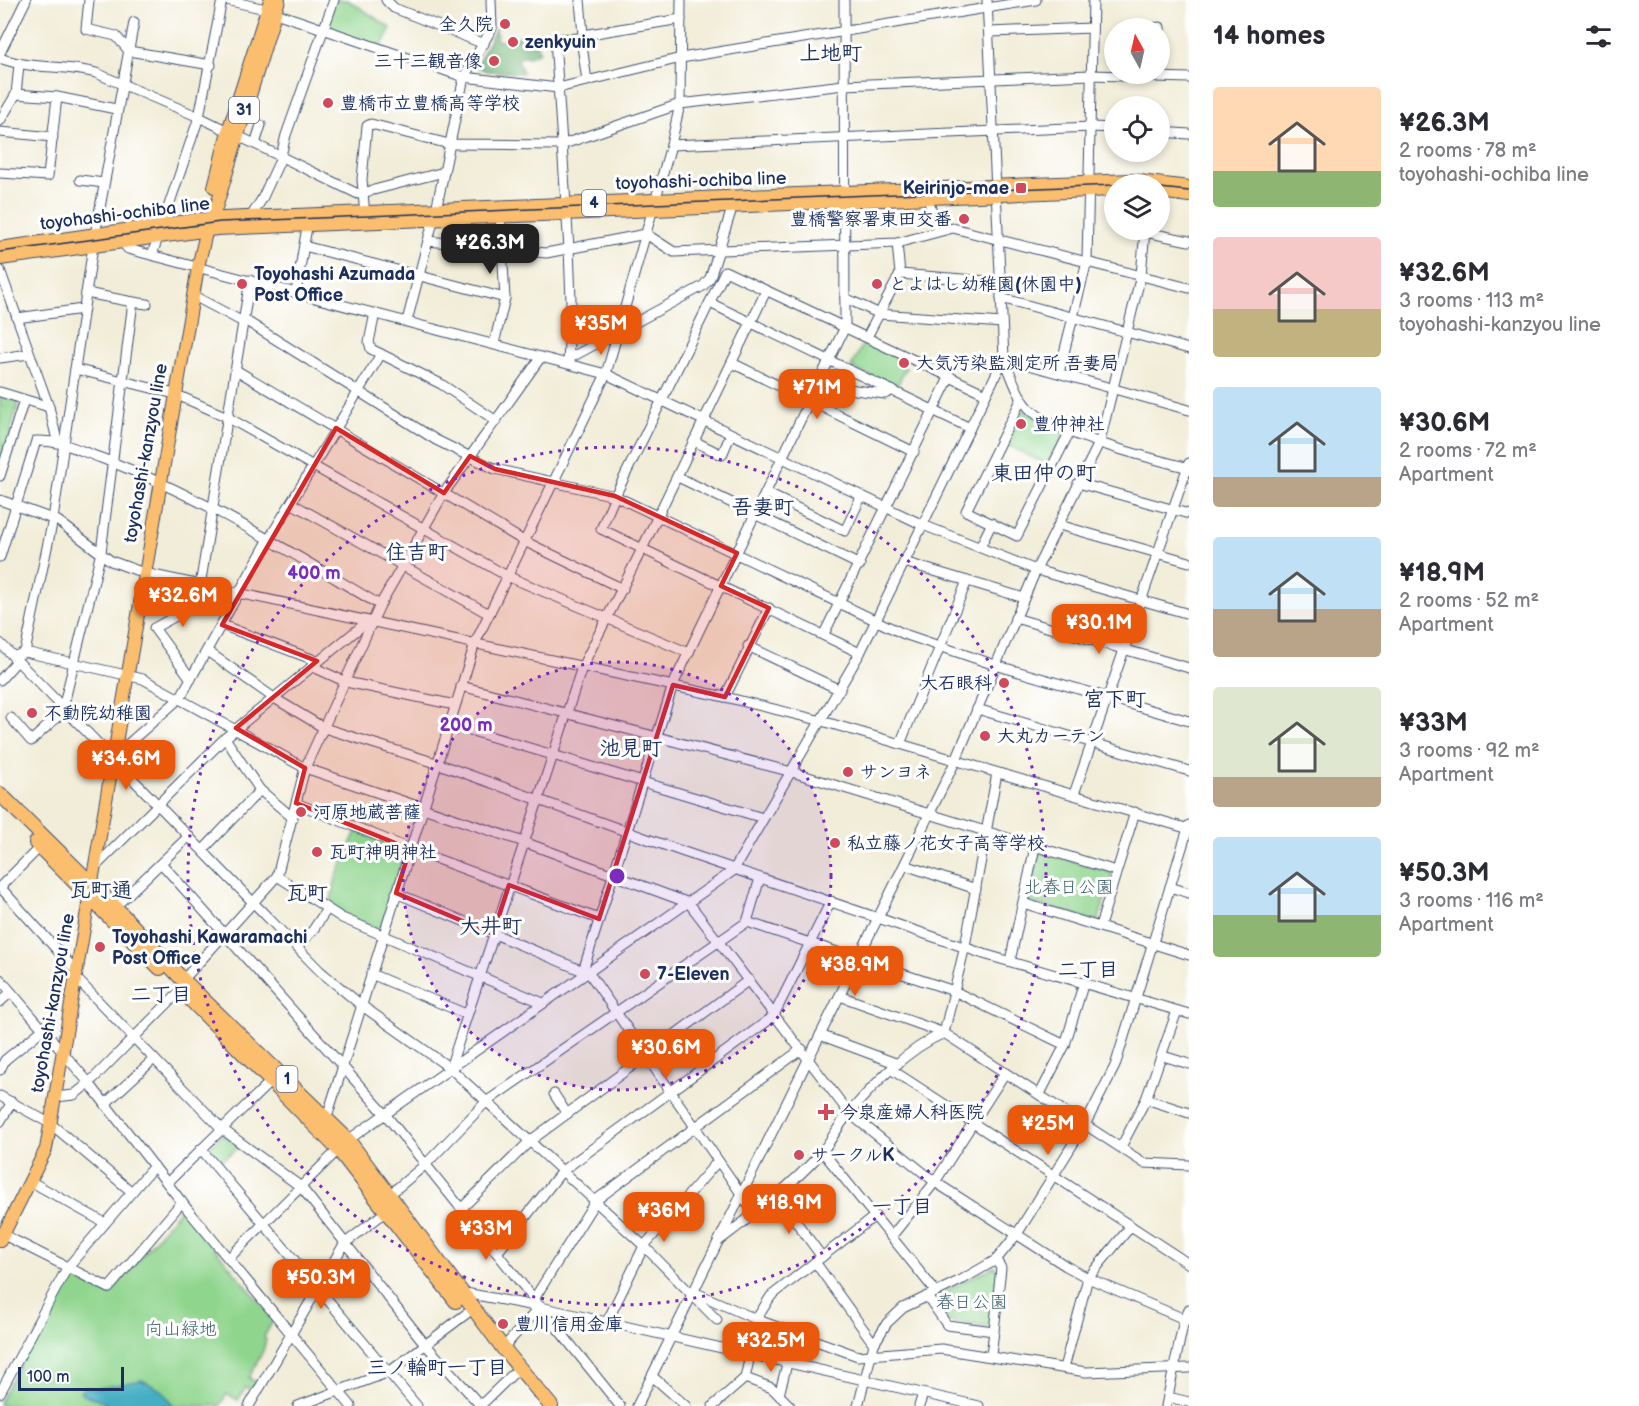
<!DOCTYPE html>
<html lang="en">
<head>
<meta charset="utf-8">
<style>
  body { margin:0; font-family:"Balsamiq Sans","Klee One",sans-serif; background:#f7f7f7; color:#2b2b33; height:100vh; display:flex; flex-direction:column; font-size:22px; white-space:nowrap }
  * { box-sizing:border-box; margin:0 }
  p { font-size:20px; color:#7c7c81 }
  .icon { flex:none; width:33px; height:33px; fill:none; stroke:currentColor; stroke-width:2; stroke-linecap:round; stroke-linejoin:round }
  .map { position:relative; flex:1; overflow:hidden }
  .drawer { display:flex; flex-direction:column; background:#fff; width:450px }
  .drawer>* { flex:none }
  .needle { width:39px; rotate:352deg }
  .controls { position:absolute; left:1104px; top:18px; display:grid; gap:12px }
  .controls a { display:grid; place-items:center; width:66px; height:66px; border-radius:50%; background:#fff; box-shadow:0 3px 9px #0003; font-size:30px }
  .scale { position:absolute; left:18px; bottom:15px; width:106px; box-sizing:border-box; padding-left:6px; border:3px solid #1b2f5e; border-top:0; font-size:16px; line-height:21px; white-space:nowrap; color:#1b2f5e; -webkit-text-stroke:4px #fff; paint-order:stroke }
  .price { position:absolute; translate:-50% -51px; padding:0 14px; border-radius:12px; background:#ea580c; color:#fff; font-size:20px; line-height:39px; filter:drop-shadow(0 2px 3px #0008) }
  .price::after { content:''; position:absolute; left:50%; top:36px; width:18px; height:14px; margin-left:-9px; background:inherit; clip-path:polygon(0 0,100% 0,50% 100%) }
  .price.current { background:#222; color:#fff }
  ul { padding:0; list-style:none }
  li { display:flex; align-items:center; gap:18px; height:150px; padding:0 24px }
  li span { display:grid; place-items:center; flex:none; width:168px; height:120px; border-radius:6px; color:#555 }
  li>.icon { margin-inline-start:auto }
  span .icon { width:72px; height:72px; fill:#fffc; stroke-width:1 }
  li b { font-size:26px }
  h2 { display:flex; justify-content:space-between; align-items:center; height:72px; padding:0 24px; font-size:26px }
  main { display:flex; flex:1; min-height:0 }
  .map>svg:first-child { display:block }
</style>
</head>
<body>
<main>
<div class="map">
<svg width="1189" height="1406" viewBox="0 0 1189 1406">
  <rect width="100%" height="100%" fill="#fff"/>
  <filter id="ink" filterUnits="userSpaceOnUse"><feTurbulence type="fractalNoise" baseFrequency=".0167" numOctaves="2"/><feDisplacementMap in="SourceGraphic" scale="12" xChannelSelector="R" yChannelSelector="G"/><feConvolveMatrix kernelMatrix="1 2 1 2 8 2 1 2 1" color-interpolation-filters="sRGB"/></filter>
  <filter id="wash" filterUnits="userSpaceOnUse"><feTurbulence type="fractalNoise" baseFrequency=".008" numOctaves="4" result="noise"/><feDisplacementMap in="SourceGraphic" scale="24" xChannelSelector="R" yChannelSelector="G"/><feGaussianBlur stdDeviation="1.35" result="paint"/><feColorMatrix in="noise" values="0 0 0 0 0 0 0 0 0 0 0 0 0 0 0 0 0 1.4 0 .05"/><feComposite in="paint" operator="in"/></filter>
  <g filter="url(#wash)">
    <rect width="100%" height="100%" fill="#f2edd8"/>
    <g fill="#90d58e" stroke="#568276" stroke-width="1.5">
      <polygon points="334,0 348,0 391,28 380,49 325,29"/>
      <polygon points="865,340 902,357 898,364 906,368 896,388 851,367"/>
      <polygon points="0,394 19,401 0,469"/>
      <polygon points="1023,410 1064,433 1049,466 1003,443 1018,412"/>
      <polygon points="356,831 405,851 382,928 378,930 347,916 330,905 336,878"/>
      <polygon points="1039,851 1110,872 1112,875 1098,922 1029,902 1027,898"/>
      <polygon points="222,1134 241,1146 217,1163 205,1152"/>
      <polygon points="181,1208 274,1319 264,1337 266,1340 263,1351 249,1378 259,1384 254,1392 246,1387 238,1400 227,1394 219,1406 0,1406 0,1400 71,1276 110,1294"/>
      <polygon points="995,1266 998,1271 990,1328 947,1321 931,1298"/>
    </g>
    <polygon fill="#74b679" stroke="#48726c" stroke-width="1.5" points="496,28 497,41 514,40 521,35 534,40 540,52 529,57 523,56 518,60 523,73 486,71 476,66"/>
    <path fill="#44aec3" stroke="#306e90" stroke-width="1.5" d="M142 1380 163 1391 174 1406H107C98 1395 87 1399 80 1392L85 1387 95 1389Z"/>
  </g>
  <g filter="url(#ink)">
    <g fill="none" stroke-linecap="round" stroke-linejoin="round">
      <g stroke="#3b4c70" stroke-width="11">
        <g id="minor">
          <polyline points="89,0 86,29 116,36 129,51 211,65"/>
          <polyline points="226,0 261,8 464,77 558,88 681,58 1036,0"/>
          <polyline points="386,0 394,8 484,44"/>
          <polyline points="580,0 583,35 581,38 587,81"/>
          <path d="M987 0 1004 358C1011 374 1018 399 1032 411 1061 436 1150 458 1189 468"/>
          <polyline points="1153,28 1160,27 1160,76"/>
          <polyline points="990,32 1092,28"/>
          <polyline points="583,35 681,19"/>
          <polyline points="541,40 555,39"/>
          <polyline points="0,53 26,0"/>
          <path d="M0 58C31 70 64 64 96 73L199 117 358 194 444 172"/>
          <polyline points="16,94 57,97 116,109"/>
          <polyline points="0,121 16,94 19,65"/>
          <polyline points="0,132 53,137"/>
          <polyline points="1160,132 1189,134"/>
          <polyline points="255,144 261,125"/>
          <polyline points="671,145 1091,127 1114,128"/>
          <polyline points="0,173 48,176 57,97"/>
          <polyline points="80,180 104,183"/>
          <polyline points="926,193 938,231"/>
          <polyline points="365,217 362,179 367,126 371,124 449,144 561,145 680,104 844,85 1091,75 1189,78"/>
          <polyline points="250,218 262,199 280,160 286,135 334,0"/>
          <polyline points="1145,232 1189,241"/>
          <polyline points="428,241 546,253 646,234 674,252 897,243 953,228 1189,288"/>
          <polyline points="122,242 128,249 185,264 606,374 923,525 1036,570 1189,614"/>
          <polyline points="304,246 505,298"/>
          <polyline points="152,255 199,117 222,0"/>
          <polyline points="0,270 49,407 57,440"/>
          <polyline points="900,274 999,282"/>
          <polyline points="296,292 308,221"/>
          <polyline points="192,295 243,322"/>
          <polyline points="845,298 880,314 1002,323"/>
          <polyline points="1001,298 1189,349"/>
          <polyline points="133,302 147,304"/>
          <polyline points="710,303 970,428"/>
          <polyline points="375,313 369,342 371,349 441,384 495,420"/>
          <polyline points="17,318 83,309"/>
          <polyline points="243,319 436,440 495,469 615,496 904,634 995,665 1189,721"/>
          <polyline points="407,321 436,210 464,77 492,28 491,0"/>
          <polyline points="867,337 900,274 897,243"/>
          <polyline points="494,344 505,298 500,213"/>
          <polyline points="0,358 29,354"/>
          <polyline points="570,358 703,286 710,278 734,202"/>
          <polyline points="1004,358 1189,410"/>
          <polyline points="568,363 571,301 569,249 555,39 581,38"/>
          <polyline points="732,363 914,452"/>
          <polyline points="75,369 175,394 227,417 507,576 689,653"/>
          <polyline points="236,370 524,541 623,589"/>
          <polyline points="1059,373 1087,261 1093,0"/>
          <polyline points="819,385 885,394 892,390"/>
          <polyline points="0,392 49,407"/>
          <polyline points="1022,398 966,511 1017,536 1070,431"/>
          <polyline points="694,441 722,455 731,434"/>
          <polyline points="0,476 24,400"/>
          <polyline points="678,477 860,565"/>
          <polyline points="1078,483 1189,514"/>
          <polyline points="766,493 845,531 861,497"/>
          <polyline points="0,500 58,521 111,561 144,573 725,697 822,721 1189,829"/>
          <polyline points="291,503 489,614"/>
          <polyline points="1059,525 1189,562"/>
          <polyline points="980,547 992,523"/>
          <path d="M0 557 36 441C61 440 78 450 101 458 200 495 290 552 380 605"/>
          <polyline points="904,562 1024,598"/>
          <polyline points="200,586 250,280"/>
          <polyline points="1015,618 1189,668"/>
          <polyline points="222,625 317,661"/>
          <polyline points="824,634 950,376"/>
          <polyline points="0,643 320,971 361,1005 450,1068 644,1246 717,1320"/>
          <polyline points="748,646 840,690"/>
          <polyline points="207,651 274,698 324,728 436,763 681,851 987,955 1189,1014"/>
          <polyline points="25,652 53,519 93,246 134,22"/>
          <polyline points="860,653 601,529 615,496 725,271 986,394"/>
          <polyline points="13,657 25,652 143,679 305,768 524,842 689,903 849,1113 935,1182 1066,1266 1088,1278 1189,1321"/>
          <polyline points="311,666 346,682 455,705"/>
          <polyline points="191,679 154,628 207,599 209,588"/>
          <polyline points="0,680 17,661"/>
          <polyline points="461,686 792,772 1116,871"/>
          <polyline points="725,697 769,608"/>
          <polyline points="63,708 101,552 133,302 86,293"/>
          <polyline points="977,709 1189,771"/>
          <polyline points="11,718 31,741 65,710"/>
          <polyline points="449,724 763,818"/>
          <polyline points="225,738 260,790 293,818"/>
          <polyline points="900,744 967,581"/>
          <polyline points="112,758 180,698 269,539 381,354"/>
          <polyline points="1074,794 1189,463"/>
          <polyline points="296,803 410,849 599,919"/>
          <polyline points="203,850 260,790"/>
          <polyline points="161,863 385,1114 620,1406"/>
          <polyline points="905,865 976,889"/>
          <polyline points="95,867 225,738 368,621"/>
          <polyline points="277,876 342,918 543,1003"/>
          <polyline points="0,887 77,972"/>
          <polyline points="0,887 40,847"/>
          <polyline points="1170,887 1189,893"/>
          <polyline points="396,893 583,971"/>
          <polyline points="1023,903 1189,955"/>
          <polyline points="115,907 189,836"/>
          <polyline points="747,922 954,991 1065,1045"/>
          <polyline points="1100,926 1135,812"/>
          <polyline points="297,947 313,930 327,909"/>
          <polyline points="1010,961 1035,847"/>
          <polyline points="371,974 466,1014"/>
          <polyline points="76,978 222,1129 301,1187 425,1344 481,1406"/>
          <polyline points="0,979 89,1083 188,1210 351,1406"/>
          <polyline points="183,980 277,876 305,768 380,605 444,493 541,357"/>
          <polyline points="840,996 944,1033 1144,1163 1189,1165"/>
          <polyline points="0,1002 11,992"/>
          <polyline points="820,1035 898,1064"/>
          <polyline points="1163,1056 1189,1064"/>
          <polyline points="450,1068 582,667 642,549 766,291"/>
          <polyline points="0,1070 5,1060 42,1030"/>
          <polyline points="892,1070 1189,1264"/>
          <polyline points="554,1094 567,1114"/>
          <polyline points="1040,1094 1065,1045 1084,982"/>
          <polyline points="0,1096 51,1124 132,1192"/>
          <polyline points="55,1097 74,1095 89,1083 181,990"/>
          <polyline points="1146,1099 1189,1113"/>
          <polyline points="105,1104 154,1059"/>
          <polyline points="327,1117 475,643 606,374 671,145 680,104 681,0"/>
          <polyline points="0,1122 12,1102"/>
          <polyline points="1121,1147 1146,1099 1177,1011"/>
          <polyline points="201,1149 417,1406"/>
          <polyline points="822,1151 936,1292"/>
          <polyline points="30,1181 105,1223"/>
          <polyline points="167,1183 270,1082"/>
          <polyline points="389,1195 426,1164 486,1102 747,922 760,878"/>
          <polyline points="778,1197 822,1257"/>
          <polyline points="462,1208 530,1141 749,980"/>
          <polyline points="755,1214 589,973 583,971 673,685 845,327 844,0"/>
          <polyline points="0,1233 109,1288 182,1202"/>
          <polyline points="891,1237 935,1182 1005,1073"/>
          <path d="M720 1240C756 1213 791 1186 821 1153 832 1140 839 1124 850 1112 876 1082 907 1049 944 1033L965 946 997 773"/>
          <polyline points="497,1253 562,1171 773,1017 831,901"/>
          <polyline points="229,1258 348,1140 733,871 860,653 1004,358"/>
          <polyline points="815,1262 874,1344"/>
          <polyline points="460,1292 540,1307 979,1406"/>
          <polyline points="696,1293 758,1320 858,1356 941,1349 1086,1372 1189,1368"/>
          <polyline points="927,1296 947,1325 994,1331 1001,1268 996,1260"/>
          <polyline points="534,1299 596,1200 802,1049"/>
          <polyline points="607,1322 644,1246 718,1161"/>
          <polyline points="503,1348 540,1307"/>
          <polyline points="991,1355 994,1331"/>
          <polyline points="787,1364 779,1395 790,1406"/>
          <polyline points="1064,1368 1088,1278 1131,1226"/>
          <polyline points="652,1376 686,1406"/>
          <polyline points="745,1378 772,1388 779,1395"/>
          <polyline points="0,1393 67,1268 154,1166"/>
          <polyline points="1168,1397 1189,1402"/>
          <polyline points="249,1406 344,1244 388,1210"/>
          <polyline points="298,1406 389,1372 466,1314"/>
          <polyline points="480,1406 519,1368"/>
          <polyline points="637,1406 955,762 1036,570 1100,441 1141,275 1145,230"/>
          <polyline points="713,1406 745,1378 759,1315 771,1296 875,1216"/>
          <polyline points="858,1406 874,1344 887,1323 903,1308 963,1279 996,1260 1017,1234 1086,1123 1115,1066 1189,825"/>
          <polyline points="919,1406 923,1394"/>
          <polyline points="1166,1406 1184,1320 1189,1309"/>
        </g>
      </g>
      <g stroke="#3b4c70" stroke-width="14">
        <g id="major">
          <polyline points="214,187 228,131 270,0"/>
          <polyline points="1160,192 1189,196"/>
          <polyline points="0,248 200,219 1131,180 1189,187"/>
          <polyline points="0,259 217,229 1114,190"/>
          <polyline points="0,1241 46,1149 198,267 209,220 216,208 279,0"/>
        </g>
      </g>
      <g stroke="#3b4c70" stroke-width="16">
        <g id="highway">
          <polyline points="0,794 115,907 183,980 348,1140 503,1348 551,1406"/>
          <polyline points="36,843 160,968"/>
          <polyline points="184,993 338,1149 456,1301"/>
        </g>
      </g>
      <use href="#minor" stroke="#fff" stroke-width="9"/>
      <use href="#major" stroke="#fbbe6e" stroke-width="12"/>
      <use href="#highway" stroke="#fbbe6e" stroke-width="14"/>
      <g stroke="#1b2f5e" stroke-width="1.5">
        <polyline points="1160,188 1189,191"/>
        <polyline points="0,252 220,222 1114,185"/>
      </g>
    </g>
  </g>
  <path fill="#d62828" fill-opacity="0.2" stroke="#d62828" stroke-width="4.5" stroke-linejoin="round" d="M336 428 444 493 470 456 495 469 615 496 737 553 721 586 769 608 725 697 673 685 599 919 509 885 493 934 396 893 410 849 296 803 305 768 236 728 317 661 222 625Z"/>
  <circle cx="617" cy="876" r="214" fill="#7b2cbf" fill-opacity=".12"/>
  <g fill="none" stroke="#7b2cbf" stroke-width="3" stroke-dasharray="3 6">
    <circle cx="617" cy="876" r="214"/>
    <circle cx="617" cy="876" r="429"/>
  </g>
  <g fill="#d1495b" stroke="#fff" stroke-width="2">
    <circle cx="505" cy="24" r="6"/>
    <circle cx="513" cy="42" r="6"/>
    <circle cx="494" cy="61" r="6"/>
    <circle cx="328" cy="103" r="6"/>
    <rect x="1015" y="182" width="12" height="12" rx="3"/>
    <circle cx="964" cy="219" r="6"/>
    <circle cx="242" cy="284" r="6"/>
    <circle cx="877" cy="284" r="6"/>
    <circle cx="904" cy="363" r="6"/>
    <circle cx="1021" cy="424" r="6"/>
    <circle cx="1004" cy="683" r="6"/>
    <circle cx="32" cy="713" r="6"/>
    <circle cx="985" cy="736" r="6"/>
    <circle cx="848" cy="772" r="6"/>
    <circle cx="301" cy="812" r="6"/>
    <circle cx="835" cy="843" r="6"/>
    <circle cx="317" cy="852" r="6"/>
    <circle cx="100" cy="947" r="6"/>
    <circle cx="645" cy="974" r="6"/>
    <path d="M823 1103h6v6h6v6h-6v6h-6v-6h-6v-6h6z"/>
    <circle cx="799" cy="1155" r="6"/>
    <circle cx="503" cy="1324" r="6"/>
  </g>
  <g text-anchor="middle" dominant-baseline="central" stroke-width="6" stroke-linejoin="round" paint-order="stroke">
    <g fill="#fff" stroke="#5f6d8e" stroke-width="1.5">
      <rect x="229" y="97" width="30" height="26" rx="4.5"/>
      <rect x="582" y="190" width="24" height="26" rx="4.5"/>
      <rect x="276.5" y="1066" width="21" height="26" rx="4.5"/>
    </g>
    <g font-size="16" font-weight="bold" fill="#1b2f5e">
      <text x="244" y="110">31</text>
      <text x="594" y="203">4</text>
      <text x="287" y="1079">1</text>
    </g>
    <g font-size="18" font-weight="bold" fill="#1b2f5e" stroke="#fff" text-anchor="start">
      <text x="493" y="24" text-anchor="end">全久院</text>
      <text x="525" y="42">zenkyuin</text>
      <text x="482" y="61" text-anchor="end">三十三観音像</text>
      <text x="340" y="103">豊橋市立豊橋高等学校</text>
      <text x="1009" y="188" text-anchor="end">Keirinjo-mae</text>
      <text x="952" y="219" text-anchor="end">豊橋警察署東田交番</text>
      <text x="254" y="274">Toyohashi Azumada<tspan x="254" dy="21">Post Office</tspan></text>
      <text x="889" y="284">とよはし幼稚園(休園中)</text>
      <text x="916" y="363">大気汚染監測定所 吾妻局</text>
      <text x="1033" y="424">豊仲神社</text>
      <text x="992" y="683" text-anchor="end">大石眼科</text>
      <text x="44" y="713">不動院幼稚園</text>
      <text x="997" y="736">大丸カーテン</text>
      <text x="860" y="772">サンヨネ</text>
      <text x="313" y="812">河原地蔵菩薩</text>
      <text x="847" y="843">私立藤ノ花女子高等学校</text>
      <text x="329" y="852">瓦町神明神社</text>
      <text x="112" y="937">Toyohashi Kawaramachi<tspan x="112" dy="21">Post Office</tspan></text>
      <text x="657" y="974">7-Eleven</text>
      <text x="840" y="1112">今泉産婦人科医院</text>
      <text x="811" y="1155">サークルK</text>
      <text x="515" y="1324">豊川信用金庫</text>
    </g>
    <g font-size="18" fill="#1b2f5e" stroke="#fff">
      <text transform="translate(701 181) rotate(-2)">toyohashi-ochiba line</text>
      <text transform="translate(125 214) rotate(-7)">toyohashi-ochiba line</text>
      <text transform="translate(146 453) rotate(-80)">toyohashi-kanzyou line</text>
      <text transform="translate(53 1003) rotate(-80)">toyohashi-kanzyou line</text>
    </g>
    <g font-size="18" fill="#3e616c" stroke="#fff">
      <text x="1069" y="887">北春日公園</text>
      <text x="972" y="1302">春日公園</text>
      <text x="181" y="1329">向山緑地</text>
    </g>
    <g font-size="20" font-weight="bold" fill="#1b2f5e" stroke="#fff">
      <text x="1088" y="970">二丁目</text>
      <text x="161" y="995">二丁目</text>
      <text x="902" y="1207">一丁目</text>
      <text x="437" y="1368">三ノ輪町一丁目</text>
    </g>
    <g font-size="21" font-weight="bold" fill="#1b2f5e" stroke="#fff">
      <text x="831" y="53">上地町</text>
      <text x="1044" y="473">東田仲の町</text>
      <text x="763" y="507">吾妻町</text>
      <text x="417" y="552">住吉町</text>
      <text x="1115" y="699">宮下町</text>
      <text x="631" y="748">池見町</text>
      <text x="101" y="890">瓦町通</text>
      <text x="307" y="893">瓦町</text>
      <text x="491" y="926">大井町</text>
    </g>
  </g>
  <circle cx="617" cy="876" r="9" fill="#7b2cbf" stroke="#fff" stroke-width="3"/>
  <g font-size="18" text-anchor="middle" font-weight="bold" fill="#7b2cbf" stroke="#fff" stroke-width="6" stroke-linejoin="round" paint-order="stroke">
    <text x="314" y="579">400 m</text>
    <text x="466" y="731">200 m</text>
  </g>
</svg>
<div class="controls">
<a><svg class="needle" viewBox="-14 -14 28 28"><path d="M0-13l5 13h-10z" fill="#e53935"/><path d="M0 13l5-13h-10z" fill="#7c7c81"/></svg></a>
<a><svg class="icon" aria-label="locate" viewBox="0 0 24 24"><circle cx="12" cy="12" r="6"/><path d="M12 2v4M12 18v4M2 12h4M18 12h4"/></svg></a>
<a><svg class="icon" aria-label="layers" viewBox="0 0 24 24"><path d="M12 4l9 5-9 5-9-5zM3 14l9 5 9-5"/></svg></a>
</div>
<div class="scale">100 m</div>
<b class="price current" style="left:490px;top:275px">¥26.3M</b>
<b class="price" style="left:601px;top:356px">¥35M</b>
<b class="price" style="left:817px;top:420px">¥71M</b>
<b class="price" style="left:183px;top:628px">¥32.6M</b>
<b class="price" style="left:1099px;top:655px">¥30.1M</b>
<b class="price" style="left:126px;top:791px">¥34.6M</b>
<b class="price" style="left:855px;top:997px">¥38.9M</b>
<b class="price" style="left:666px;top:1080px">¥30.6M</b>
<b class="price" style="left:1048px;top:1156px">¥25M</b>
<b class="price" style="left:789px;top:1235px">¥18.9M</b>
<b class="price" style="left:664px;top:1243px">¥36M</b>
<b class="price" style="left:486px;top:1261px">¥33M</b>
<b class="price" style="left:321px;top:1310px">¥50.3M</b>
<b class="price" style="left:771px;top:1373px">¥32.5M</b>
</div>
<section class="drawer">
<h2>14 homes<svg class="icon" aria-label="filters" viewBox="0 0 24 24"><path d="M4 7h16M4 17h16"/><circle cx="9" cy="7" r="2"/><circle cx="15" cy="17" r="2"/></svg></h2>
<ul>
<li><span style="background:linear-gradient(#ffd9b3 70%,#8fb573 0)"><svg class="icon" aria-label="home" viewBox="0 0 24 24"><path d="M3 11l9-7 9 7M6 9v11h12V9"/></svg></span><div><b>¥26.3M</b><p>2 rooms · 78 m²</p><p>toyohashi-ochiba line</p></div></li>
<li><span style="background:linear-gradient(#f6c9c9 60%,#c2b280 0)"><svg class="icon" aria-label="home" viewBox="0 0 24 24"><path d="M3 11l9-7 9 7M6 9v11h12V9"/></svg></span><div><b>¥32.6M</b><p>3 rooms · 113 m²</p><p>toyohashi-kanzyou line</p></div></li>
<li><span style="background:linear-gradient(#bfe0f5 75%,#b9a48a 0)"><svg class="icon" aria-label="home" viewBox="0 0 24 24"><path d="M3 11l9-7 9 7M6 9v11h12V9"/></svg></span><div><b>¥30.6M</b><p>2 rooms · 72 m²</p><p>Apartment</p></div></li>
<li><span style="background:linear-gradient(#bfe0f5 60%,#b9a48a 0)"><svg class="icon" aria-label="home" viewBox="0 0 24 24"><path d="M3 11l9-7 9 7M6 9v11h12V9"/></svg></span><div><b>¥18.9M</b><p>2 rooms · 52 m²</p><p>Apartment</p></div></li>
<li><span style="background:linear-gradient(#dfe7d0 75%,#b9a48a 0)"><svg class="icon" aria-label="home" viewBox="0 0 24 24"><path d="M3 11l9-7 9 7M6 9v11h12V9"/></svg></span><div><b>¥33M</b><p>3 rooms · 92 m²</p><p>Apartment</p></div></li>
<li><span style="background:linear-gradient(#bfe0f5 65%,#8fb573 0)"><svg class="icon" aria-label="home" viewBox="0 0 24 24"><path d="M3 11l9-7 9 7M6 9v11h12V9"/></svg></span><div><b>¥50.3M</b><p>3 rooms · 116 m²</p><p>Apartment</p></div></li>
</ul>
</section>
</main>
</body>
</html>
